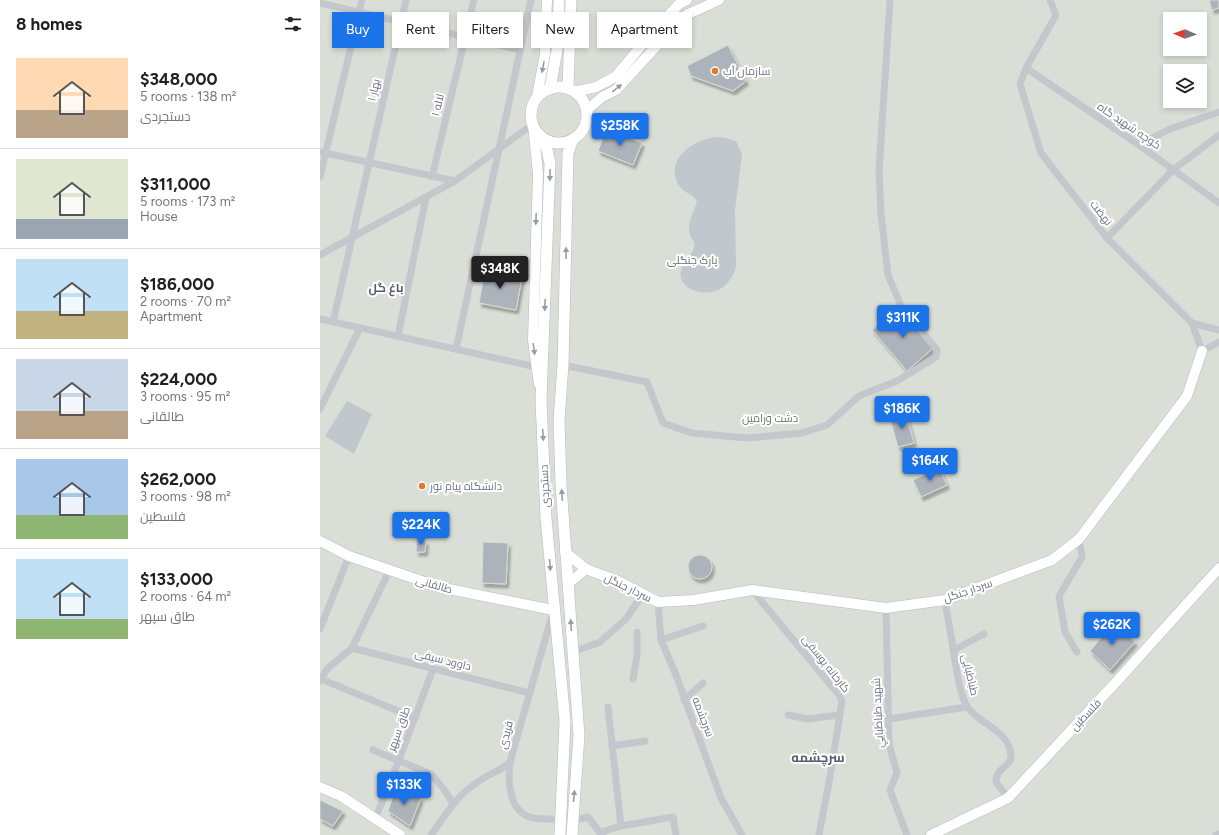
<!DOCTYPE html>
<html lang="en">
<head>
<meta charset="utf-8">
<style>
  body { margin:0; font-family:Figtree,Cairo,sans-serif; background:#f2f2f2; color:#202124; height:100vh; display:flex; flex-direction:column; font-size:15px; white-space:nowrap }
  * { box-sizing:border-box; margin:0 }
  p { font-size:13px; color:#757577 }
  .icon { flex:none; width:22px; height:22px; fill:none; stroke:currentColor; stroke-width:2; stroke-linecap:round; stroke-linejoin:round }
  .map { position:relative; flex:1; overflow:hidden }
  .panel { display:flex; flex-direction:column; background:#fff; width:320px }
  .panel>* { flex:none }
  .banner { position:absolute; left:12px; top:12px; width:380px; height:36px; display:flex; gap:8px }
  .needle { width:26px; rotate:272deg }
  .fabs { position:absolute; left:843px; top:12px; display:grid; gap:8px }
  .fabs a { display:grid; place-items:center; width:44px; height:44px; border-radius:0px; background:#fff; box-shadow:0 2px 6px #0003; font-size:20px }
  .price { position:absolute; translate:-50% -34px; padding:0 9px; border-radius:4px; background:#1a73e8; color:#fff; font-size:13px; line-height:26px; filter:drop-shadow(0 1px 2px #0008) }
  .price::after { content:''; position:absolute; left:50%; top:24px; width:12px; height:9px; margin-left:-6px; background:inherit; clip-path:polygon(0 0,100% 0,50% 100%) }
  .price.current { background:#222; color:#fff }
  ul { padding:0; list-style:none }
  li { display:flex; align-items:center; gap:12px; height:100px; padding:0 16px }
  li+li { border-top:1px solid #e0e0e0 }
  li span { display:grid; place-items:center; flex:none; width:112px; height:80px; border-radius:0px; color:#555 }
  li>.icon { margin-inline-start:auto }
  span .icon { width:48px; height:48px; fill:#fffc; stroke-width:1 }
  li b { font-size:17px }
  h2 { display:flex; justify-content:space-between; align-items:center; height:48px; padding:0 16px; font-size:17px }
  .chip { padding:0 14px; border-radius:0px; background:#fff; box-shadow:0 2px 6px #0003; font-size:14px; line-height:36px }
  .chip.current { background:#1a73e8; color:#fff }
  main { display:flex; flex:1; min-height:0 }
  .map>svg:first-child { display:block }
</style>
</head>
<body>
<main>
<section class="panel">
<h2>8 homes<svg class="icon" aria-label="filters" viewBox="0 0 24 24"><path d="M4 7h16M4 17h16"/><circle cx="9" cy="7" r="2"/><circle cx="15" cy="17" r="2"/></svg></h2>
<ul>
<li><span style="background:linear-gradient(#ffd9b3 65%,#b9a48a 0)"><svg class="icon" aria-label="home" viewBox="0 0 24 24"><path d="M3 11l9-7 9 7M6 9v11h12V9"/></svg></span><div><b>$348,000</b><p>5 rooms · 138 m²</p><p>دستجردی</p></div></li>
<li><span style="background:linear-gradient(#dfe7d0 75%,#9aa5b1 0)"><svg class="icon" aria-label="home" viewBox="0 0 24 24"><path d="M3 11l9-7 9 7M6 9v11h12V9"/></svg></span><div><b>$311,000</b><p>5 rooms · 173 m²</p><p>House</p></div></li>
<li><span style="background:linear-gradient(#bfe0f5 65%,#c2b280 0)"><svg class="icon" aria-label="home" viewBox="0 0 24 24"><path d="M3 11l9-7 9 7M6 9v11h12V9"/></svg></span><div><b>$186,000</b><p>2 rooms · 70 m²</p><p>Apartment</p></div></li>
<li><span style="background:linear-gradient(#c9d6e8 65%,#b9a48a 0)"><svg class="icon" aria-label="home" viewBox="0 0 24 24"><path d="M3 11l9-7 9 7M6 9v11h12V9"/></svg></span><div><b>$224,000</b><p>3 rooms · 95 m²</p><p>طالقانی</p></div></li>
<li><span style="background:linear-gradient(#a9c7e8 70%,#8fb573 0)"><svg class="icon" aria-label="home" viewBox="0 0 24 24"><path d="M3 11l9-7 9 7M6 9v11h12V9"/></svg></span><div><b>$262,000</b><p>3 rooms · 98 m²</p><p>فلسطین</p></div></li>
<li><span style="background:linear-gradient(#bfe0f5 75%,#8fb573 0)"><svg class="icon" aria-label="home" viewBox="0 0 24 24"><path d="M3 11l9-7 9 7M6 9v11h12V9"/></svg></span><div><b>$133,000</b><p>2 rooms · 64 m²</p><p>طاق سپهر</p></div></li>
</ul>
</section>
<div class="map">
<svg width="899" height="835" viewBox="0 0 899 835">
  <defs>
    <filter id="shadow"><feDropShadow dx="2.5" dy="4" stdDeviation="1" flood-color="#0004"/></filter>
  </defs>
  <rect width="100%" height="100%" fill="#f8f8f6"/>
  <path fill="#d9dfd7" fill-rule="evenodd" d="M0 0H899V835H0ZM850 19H880V49H850ZM850 71H880V101H850Z"/>
  <g fill="#c0c7cd">
    <path d="M398 137 406 138 416 141 422 154 415 211 416 266C415 276 405 289 395 291 383 295 365 291 361 278 357 263 377 255 374 242 363 230 373 214 377 202 374 194 364 193 359 186 343 159 375 138 398 137Z"/>
    <polygon points="27,401 52,414 34,454 5,436"/>
  </g>
  <g fill="#adb3ba" stroke="#dadad8" filter="url(#shadow)">
    <polygon points="889,0 899,0 899,8 892,10"/>
    <polygon points="408,45 426,81 413,91 371,76 367,66"/>
    <polygon points="286,130 322,143 313,165 278,151"/>
    <polygon points="165,270 202,277 196,310 159,303"/>
    <polygon points="578,308 613,348 587,371 552,330"/>
    <polygon points="586,414 594,443 578,447 570,418"/>
    <polygon points="619,468 627,485 601,497 593,480"/>
    <polygon points="97,540 106,541 105,552 96,552"/>
    <polygon points="163,542 188,543 186,584 162,583"/>
    <circle cx="380" cy="567" r="12"/>
    <polygon points="794,623 815,642 790,670 770,651"/>
    <polygon points="76,788 101,798 90,826 68,811"/>
    <polygon points="0,800 23,811 13,826 0,819"/>
  </g>
  <g fill="none" stroke-linecap="round" stroke-linejoin="round">
    <g stroke="#b7babf" stroke-width="11">
      <g id="secondary">
        <polyline points="254,92 276,87 295,77 333,32 359,4 367,0"/>
        <polyline points="217,97 225,54 227,0"/>
        <polyline points="266,111 282,97 296,90 364,16 399,0"/>
        <polyline points="213,124 218,174 213,340 219,384"/>
        <polyline points="0,541 29,556 119,587 233,610"/>
        <polyline points="245,552 266,569 248,584"/>
        <polyline points="266,569 298,581 338,602 374,600 432,590 566,608 625,600 732,560 759,539 867,396 882,351"/>
        <polyline points="0,787 21,796 80,835"/>
        <polyline points="611,835 688,798 798,680 899,568"/>
      </g>
    </g>
    <g stroke="#b7babf" stroke-width="12">
      <g id="primary">
        <circle cx="239" cy="115" r="28"/>
        <polyline points="248,88 251,0"/>
        <polyline points="230,89 238,44 239,0"/>
        <polyline points="222,138 227,150 230,163 221,400 226,518 245,721 240,835"/>
        <polyline points="252,835 259,735 241,485 239,420 243,365 248,153 253,139"/>
      </g>
    </g>
    <g stroke="#c4c7cb" stroke-width="7">
      <polyline points="730,0 736,15 706,68 700,84 721,153 787,238 872,323 882,351 899,342"/>
      <polyline points="0,3 200,50"/>
      <polyline points="706,68 819,145 899,203"/>
      <polyline points="819,145 850,129 899,112"/>
      <polyline points="0,152 135,181"/>
      <polyline points="0,177 42,0"/>
      <polyline points="112,177 154,0"/>
      <polyline points="787,238 853,170 899,135"/>
      <polyline points="0,255 135,181 213,124"/>
      <polyline points="0,319 216,367"/>
      <polyline points="13,322 86,0"/>
      <polyline points="872,323 899,330"/>
      <polyline points="78,336 106,197"/>
      <polyline points="136,349 211,0"/>
      <polyline points="243,365 327,382 343,423 372,433 427,438 482,433 507,425 539,396 577,381 616,357 617,350 581,306 568,275 561,214 559,171 570,0"/>
      <polyline points="0,409 40,328"/>
      <polyline points="432,590 519,695 522,701 510,777 499,835"/>
      <path d="M625 600C628 620 632 640 635 661 638 675 639 692 646 705 657 724 691 730 691 757 690 767 676 768 676 782L688 798"/>
      <polyline points="338,602 341,640 356,675 401,798 422,835"/>
      <polyline points="566,608 569,744 577,773 570,790 587,835"/>
      <polyline points="0,629 29,556"/>
      <polyline points="341,640 383,626"/>
      <polyline points="32,648 209,693"/>
      <polyline points="634,650 664,634"/>
      <polyline points="253,652 280,642 306,619 322,595"/>
      <polyline points="757,652 745,632 739,596 762,557 759,539"/>
      <polyline points="1,679 95,718"/>
      <polyline points="313,679 317,656 317,632"/>
      <polyline points="0,681 7,669 32,648 69,571"/>
      <polyline points="364,700 383,683"/>
      <polyline points="288,707 301,826"/>
      <polyline points="468,715 488,719 519,715"/>
      <polyline points="568,719 647,707"/>
      <polyline points="292,746 325,741"/>
      <polyline points="53,750 111,774 123,788 133,803"/>
      <path d="M190 762C188 779 188 809 209 817 218 820 230 819 240 819"/>
      <polyline points="55,819 79,760 113,669"/>
      <polyline points="252,821 268,817 282,835"/>
      <polyline points="281,832 301,826 353,817 356,835"/>
      <path d="M111 835C126 814 138 793 161 780 171 773 181 771 190 762L233 612"/>
      <polyline points="896,835 899,834"/>
    </g>
    <use href="#secondary" stroke="#fff" stroke-width="10"/>
    <use href="#primary" stroke="#fff" stroke-width="11"/>
  </g>
  <defs><path id="oneway-solid" d="M-6-.8H1V-3.2L6.5 0L1 3.2V.8H-6Z"/></defs>
  <g fill="#969daa">
    <use href="#oneway-solid" transform="translate(223 67) rotate(100)"/>
    <use href="#oneway-solid" transform="translate(297 88) rotate(-39)"/>
    <use href="#oneway-solid" transform="translate(230 175) rotate(92)"/>
    <use href="#oneway-solid" transform="translate(216 219) rotate(92)"/>
    <use href="#oneway-solid" transform="translate(246 253) rotate(-89)"/>
    <use href="#oneway-solid" transform="translate(225 305) rotate(92)"/>
    <use href="#oneway-solid" transform="translate(214 349) rotate(82)"/>
    <use href="#oneway-solid" transform="translate(223 435) rotate(87)"/>
    <use href="#oneway-solid" transform="translate(242 495) rotate(-94)"/>
    <use href="#oneway-solid" transform="translate(230 565) rotate(86)"/>
    <use href="#oneway-solid" transform="translate(251 625) rotate(-94)"/>
    <use href="#oneway-solid" transform="translate(254 796) rotate(-85)"/>
  </g>
  <g fill="#dc7933" stroke="#fff" stroke-width="1.5">
    <circle cx="395" cy="71" r="4"/>
    <circle cx="102" cy="486" r="4"/>
  </g>
  <g text-anchor="middle" dominant-baseline="central" stroke-width="4" stroke-linejoin="round" paint-order="stroke">
    <g font-size="11" fill="#697385" stroke="#fff" text-anchor="start">
      <text x="403" y="71">سازمان آب</text>
      <text x="110" y="486">دانشگاه پیام نور</text>
    </g>
    <g font-size="11" fill="#697385" stroke="#fff">
      <text transform="translate(54 90) rotate(-77)">بهار ۱</text>
      <text transform="translate(118 105) rotate(-77)">لاله ۱</text>
      <text transform="translate(809 126) rotate(34)">کوچه شهید گاه</text>
      <text transform="translate(781 213) rotate(52)">نهضت</text>
      <text transform="translate(225 486) rotate(-93)">دستجردی</text>
      <text transform="translate(114 585) rotate(16)">طالقانی</text>
      <text transform="translate(308 588) rotate(26)">سردار جنگل</text>
      <text transform="translate(648 591) rotate(-19)">سردار جنگل</text>
      <text transform="translate(123 660) rotate(14)">داوود سیفی</text>
      <text transform="translate(506 664) rotate(52)">کارخانه یوسفی</text>
      <text transform="translate(650 675) rotate(77)">طباطبایی</text>
      <text transform="translate(558 713) rotate(-93)">شهيد طباطبايي</text>
      <text transform="translate(766 715) rotate(-47)">فلسطین</text>
      <text transform="translate(383 717) rotate(69)">سرچشمه</text>
      <text transform="translate(79 729) rotate(-70)">طاق سپهر</text>
      <text transform="translate(186 735) rotate(-75)">فریدی</text>
    </g>
    <g font-size="11" fill="#647863" stroke="#fff">
      <text x="372" y="260">پارک جنگلی</text>
      <text x="450" y="418">دشت ورامین</text>
    </g>
    <g font-size="12" font-weight="bold" fill="#565e6b" stroke="#fff">
      <text x="66" y="288">باغ گل</text>
    </g>
    <g font-size="13" font-weight="bold" fill="#565e6b" stroke="#fff">
      <text x="498" y="757">سرچشمه</text>
    </g>
  </g>
</svg>
<div class="fabs">
<a><svg class="needle" viewBox="-14 -14 28 28"><path d="M0-13l5 13h-10z" fill="#e53935"/><path d="M0 13l5-13h-10z" fill="#757577"/></svg></a>
<a><svg class="icon" aria-label="layers" viewBox="0 0 24 24"><path d="M12 4l9 5-9 5-9-5zM3 14l9 5 9-5"/></svg></a>
</div>
<b class="price" style="left:300px;top:147px">$258K</b>
<b class="price current" style="left:180px;top:290px">$348K</b>
<b class="price" style="left:583px;top:339px">$311K</b>
<b class="price" style="left:582px;top:430px">$186K</b>
<b class="price" style="left:610px;top:482px">$164K</b>
<b class="price" style="left:101px;top:546px">$224K</b>
<b class="price" style="left:792px;top:646px">$262K</b>
<b class="price" style="left:84px;top:806px">$133K</b>
<div class="banner">
<a class="chip current">Buy</a>
<a class="chip">Rent</a>
<a class="chip">Filters</a>
<a class="chip">New</a>
<a class="chip">Apartment</a>
</div>
</div>
</main>
</body>
</html>
